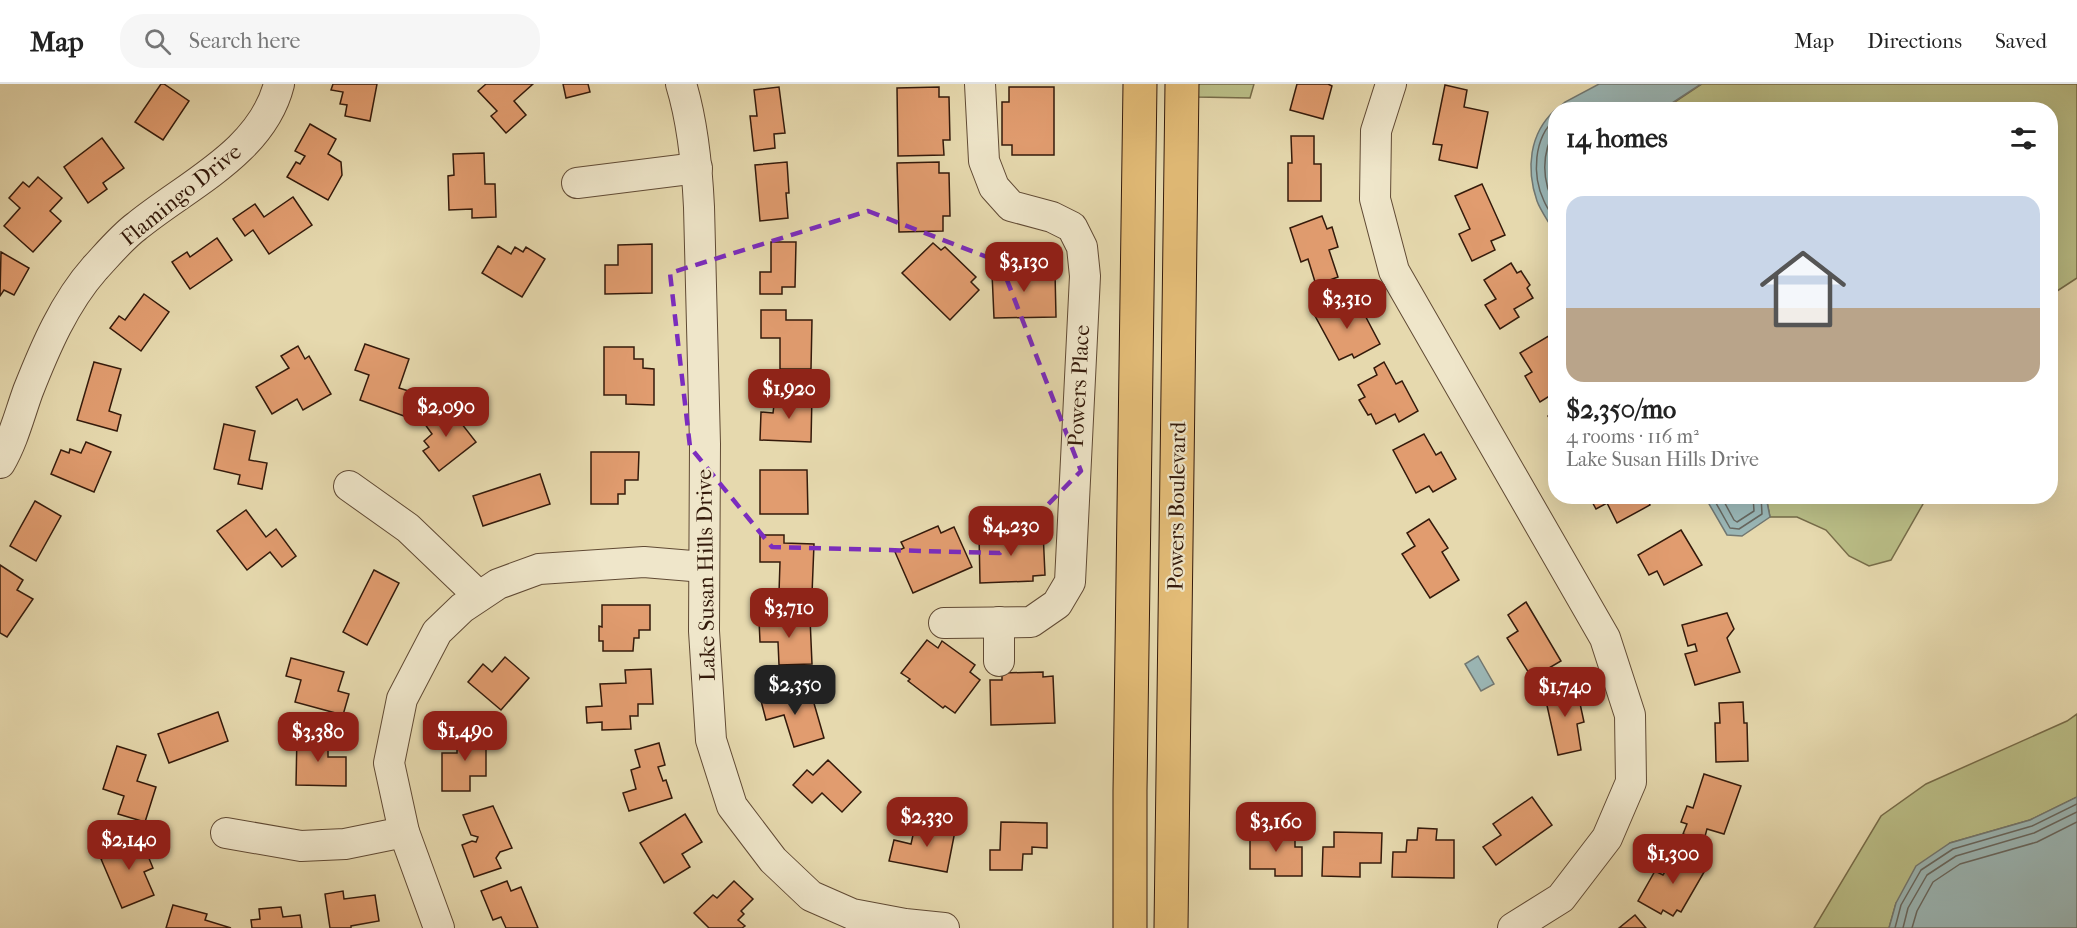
<!DOCTYPE html>
<html lang="en">
<head>
<meta charset="utf-8">
<style>
  body { margin:0; font-family:"IM FELL French Canon",serif; background:#f6f6f6; color:#222; height:100vh; display:flex; flex-direction:column; font-size:22px; white-space:nowrap }
  * { box-sizing:border-box; margin:0 }
  p { font-size:20px; color:#767676 }
  .icon { flex:none; width:33px; height:33px; fill:none; stroke:currentColor; stroke-width:2; stroke-linecap:round; stroke-linejoin:round }
  .map { position:relative; flex:1; overflow:hidden }
  .side { position:absolute; left:1548px; top:18px; width:510px; height:402px; display:flex; flex-direction:column; background:#fff; border-radius:24px; box-shadow:0 6px 24px #0002 }
  .side>* { flex:none }
  .price { position:absolute; translate:-50% -51px; padding:0 14px; border-radius:12px; background:#8f2418; color:#fff; font-size:20px; line-height:39px; filter:drop-shadow(0 2px 3px #0008) }
  .price::after { content:''; position:absolute; left:50%; top:36px; width:18px; height:14px; margin-left:-9px; background:inherit; clip-path:polygon(0 0,100% 0,50% 100%) }
  .price.current { background:#222; color:#fff }
  ul { padding:0; list-style:none }
  li { display:grid; align-content:center; gap:12px; height:318px; padding:0 18px }
  li+li { border-top:2px solid #e0e0e0 }
  li span { display:grid; place-items:center; height:186px; border-radius:18px; color:#555 }
  li>.icon { margin-inline-start:auto }
  span .icon { width:108px; height:108px; fill:#fffc; stroke-width:1 }
  li b { font-size:26px }
  h2 { display:flex; justify-content:space-between; align-items:center; height:72px; padding:0 18px; font-size:26px }
  header { display:flex; align-items:center; gap:36px; box-sizing:border-box; height:84px; padding:0 30px; background:#fff; border-bottom:2px solid #e0e0e0 }
  header strong { font-size:28px }
  nav { display:flex; gap:33px; margin-inline-start:auto; font-size:21px }
  .search { width:420px; height:54px; background:#f6f6f6; display:flex; align-items:center; gap:15px; box-sizing:border-box; padding:0 21px; border-radius:24px; color:#767676; font-size:22px }
  .map>svg:first-child { display:block }
</style>
</head>
<body>
<header>
<strong>Map</strong>
<div class="search"><svg class="icon" aria-label="search" viewBox="0 0 24 24"><circle cx="10" cy="10" r="6"/><path d="M15 15l6 6"/></svg>Search here</div>
<nav><a>Map</a><a>Directions</a><a>Saved</a></nav>
</header>
<div class="map">
<svg width="2077" height="844" viewBox="0 0 2077 844">
  <rect width="100%" height="100%" fill="#e6d9ae"/>
  <filter id="stains"><feTurbulence type="fractalNoise" baseFrequency=".00333" numOctaves="4"/><feColorMatrix values="0 0 0 0 .2 0 0 0 0 .09 0 0 0 0 .02 0 0 0 .5 -.17"/></filter>
  <radialGradient id="worn" r=".72"><stop offset=".6" stop-color="#630" stop-opacity="0"/><stop offset="1" stop-color="#630" stop-opacity=".3"/></radialGradient>
  <g fill="#babe87" stroke="#776c49" stroke-width="1.5">
    <polygon points="1197,0 1254,0 1250,14 1197,13"/>
    <polygon points="1702,0 2077,0 2077,194 2051,211 2050,26 1663,26"/>
    <polygon points="1766,413 1927,413 1891,476 1869,482 1849,472 1826,446 1797,433 1770,433"/>
    <polygon points="2077,630 2077,713 2030,736 1950,759 1896,819 1889,844 1814,844 1881,732 1926,700 2067,637"/>
  </g>
  <g fill="#9bb7b6" stroke="#727872" stroke-width="1.5">
    <polygon points="1599,0 1701,0 1663,25 1557,25 1565,18"/>
    <path d="M1555 26V150C1550 139 1541 128 1537 117 1526 85 1529 50 1555 26Z"/>
    <polygon points="1705,413 1766,413 1770,433 1742,452 1727,451"/>
    <polygon points="1478,572 1494,600 1481,607 1465,580"/>
    <polygon points="2077,713 2077,844 1889,844 1896,819 1916,782 1950,759 2030,736"/>
  </g>
  <g fill="none" stroke-linecap="round" stroke-linejoin="round">
    <g stroke="#686860" stroke-width="1.5">
      <path d="M1556 34C1533 54 1532 92 1544 117 1547 124 1552 131 1556 138"/>
      <path d="M1556 44C1541 69 1541 97 1556 123"/>
      <polyline points="1712,412 1730,444 1739,445 1762,430 1761,412"/>
      <polyline points="1721,412 1734,436 1737,438 1754,427 1753,412"/>
      <polyline points="1895,844 1901,821 1921,786 1953,765 2032,742 2077,720"/>
      <polyline points="1903,844 1908,824 1927,791 1956,772 2034,749 2077,728"/>
      <polyline points="1912,844 1917,827 1933,798 1960,780 2037,758 2077,738"/>
    </g>
  </g>
  <g fill="#e19c6f" stroke="#341a0b" stroke-width="1.5">
    <polygon points="161,0 164,0 189,17 163,56 135,38"/>
    <polygon points="333,0 377,0 370,37 345,32 347,21 340,20 343,8 331,6"/>
    <polygon points="486,0 533,0 514,17 526,31 506,49 491,32 497,27 478,7"/>
    <polygon points="563,0 588,0 590,8 566,14"/>
    <polygon points="1297,0 1328,0 1332,2 1323,35 1290,26"/>
    <polygon points="1445,1 1467,6 1464,23 1488,28 1477,84 1439,76 1442,61 1433,60"/>
    <polygon points="779,3 785,49 774,50 775,64 754,67 750,32 757,32 754,6"/>
    <polygon points="939,3 939,13 949,13 950,56 943,56 944,71 898,72 897,4"/>
    <polygon points="1009,3 1054,3 1054,71 1012,71 1012,61 1002,61 1002,18 1009,18"/>
    <polygon points="310,40 336,55 328,70 341,78 342,91 328,116 287,93 296,78 300,80 305,72 295,67"/>
    <polygon points="1291,52 1314,52 1314,80 1321,80 1321,117 1288,117 1288,79 1292,79"/>
    <polygon points="102,54 124,84 103,99 107,105 88,119 64,83"/>
    <polygon points="484,69 485,100 495,100 496,133 472,134 472,125 449,126 448,92 454,91 453,70"/>
    <polygon points="787,78 789,109 786,109 788,134 760,137 755,81"/>
    <polygon points="939,78 939,89 949,89 950,132 943,132 943,147 899,148 897,79"/>
    <polygon points="38,93 62,114 50,127 61,137 33,168 4,142 20,124 9,114 23,98 29,103"/>
    <polygon points="1482,100 1505,151 1491,157 1495,166 1472,177 1459,150 1470,145 1455,112"/>
    <polygon points="293,113 312,141 269,170 253,146 245,152 233,135 255,120 264,133"/>
    <polygon points="1322,132 1327,145 1332,143 1338,163 1329,166 1338,193 1316,201 1308,175 1301,178 1290,144"/>
    <polygon points="217,154 232,176 190,205 172,178 187,168 190,173"/>
    <polygon points="771,158 796,158 795,203 782,203 782,210 760,210 760,188 771,188"/>
    <polygon points="933,159 941,166 945,163 976,193 971,198 979,206 950,236 902,189"/>
    <polygon points="652,160 652,209 605,210 605,181 618,181 618,161"/>
    <polygon points="498,162 511,170 515,163 523,168 526,163 545,175 522,213 482,189"/>
    <polygon points="1,168 29,184 14,211 4,206 0,212"/>
    <polygon points="1511,179 1517,189 1521,187 1530,201 1527,204 1533,214 1514,225 1519,233 1500,245 1485,221 1496,215 1484,196"/>
    <polygon points="1043,181 1043,188 1055,188 1056,233 994,234 992,189 1003,189 1002,182"/>
    <polygon points="144,210 169,228 141,267 110,244 119,232 125,236"/>
    <polygon points="1343,215 1350,228 1360,222 1380,260 1354,274 1352,270 1339,276 1314,230"/>
    <polygon points="761,226 786,226 786,236 812,236 811,285 780,285 780,254 761,254"/>
    <polygon points="1552,250 1556,256 1556,308 1540,318 1525,292 1532,288 1520,269"/>
    <polygon points="365,260 409,275 399,304 412,308 404,332 360,316 369,291 355,286"/>
    <polygon points="298,262 305,275 309,272 331,310 303,326 297,315 272,330 256,303 289,284 281,272"/>
    <polygon points="604,263 634,263 634,275 643,275 643,284 654,285 654,321 626,320 626,311 604,311"/>
    <polygon points="94,278 121,285 109,327 121,331 117,347 77,336"/>
    <polygon points="1384,278 1396,300 1402,297 1418,327 1399,338 1395,330 1376,340 1371,330 1368,331 1359,316 1365,313 1358,301 1377,291 1374,284"/>
    <polygon points="781,309 812,310 811,358 760,356 761,328 773,329 774,321 780,321"/>
    <polygon points="447,321 476,358 439,387 423,367 429,363 424,357 432,350 424,339"/>
    <polygon points="1556,328 1556,345 1548,332"/>
    <polygon points="224,340 255,347 249,376 267,379 262,405 238,400 240,391 214,385"/>
    <polygon points="1424,350 1436,371 1441,368 1456,395 1433,408 1429,402 1416,409 1393,366"/>
    <polygon points="86,358 111,368 94,408 51,390 61,366 69,369 70,365 81,369"/>
    <polygon points="591,368 639,368 638,396 625,396 625,410 618,410 618,420 591,420"/>
    <polygon points="760,386 807,386 808,430 760,430"/>
    <polygon points="540,390 550,420 483,442 473,412"/>
    <polygon points="1589,412 1646,412 1650,421 1617,439 1607,419 1596,425"/>
    <polygon points="35,417 61,432 36,477 10,462"/>
    <polygon points="246,426 266,453 276,445 296,472 282,483 270,468 247,486 217,447"/>
    <polygon points="1429,435 1448,464 1442,468 1459,496 1430,514 1402,470 1415,462 1407,449"/>
    <polygon points="938,442 941,449 954,443 972,483 913,509 895,468 904,464 901,458"/>
    <polygon points="1681,446 1702,481 1664,501 1657,487 1649,491 1638,471"/>
    <polygon points="1043,447 1045,491 1033,492 1033,497 980,499 979,449"/>
    <polygon points="760,451 784,451 784,459 814,460 812,510 779,509 780,478 760,478"/>
    <polygon points="0,481 23,496 17,506 33,515 7,553 0,549"/>
    <polygon points="374,486 399,499 367,561 343,548"/>
    <polygon points="1526,518 1561,577 1532,594 1507,554 1518,547 1508,531"/>
    <polygon points="602,521 650,521 650,546 639,546 639,554 634,554 633,567 603,567 603,557 599,557 599,542 602,543"/>
    <polygon points="1727,529 1734,545 1727,554 1740,588 1695,601 1685,570 1697,567 1695,560 1688,562 1682,541"/>
    <polygon points="810,534 812,580 779,581 778,558 760,558 759,536"/>
    <polygon points="927,556 938,564 942,557 975,581 970,588 980,596 955,629 945,622 943,624 908,597 910,595 901,589"/>
    <polygon points="505,573 529,594 501,626 468,598 483,580 492,588"/>
    <polygon points="291,574 344,588 338,607 349,610 343,631 295,618 301,596 286,592"/>
    <polygon points="651,585 653,620 638,620 638,632 630,632 631,645 602,646 602,638 587,639 586,623 602,622 600,600 626,599 625,586"/>
    <polygon points="1043,588 1043,593 1053,592 1055,639 991,641 990,596 1002,596 1002,589"/>
    <polygon points="1576,601 1584,638 1577,640 1581,666 1558,671 1544,608"/>
    <polygon points="785,606 788,615 811,609 824,654 794,663 784,631 766,636 760,613"/>
    <polygon points="1743,618 1744,639 1747,639 1748,677 1716,678 1715,639 1720,639 1719,619"/>
    <polygon points="218,628 228,657 169,679 158,650"/>
    <polygon points="457,648 486,648 486,692 470,692 470,707 442,707 442,669 457,669"/>
    <polygon points="297,650 328,650 328,673 346,673 346,702 296,701"/>
    <polygon points="659,659 665,681 658,683 663,697 666,696 672,714 629,727 623,709 636,705 631,686 640,683 635,666"/>
    <polygon points="117,662 146,671 137,697 156,703 145,738 118,730 124,712 103,705"/>
    <polygon points="828,676 861,708 842,728 822,709 812,719 793,701 807,686 813,691"/>
    <polygon points="1704,690 1741,702 1724,750 1707,745 1704,756 1683,750 1687,740 1681,738 1687,722 1693,724"/>
    <polygon points="1532,713 1552,741 1496,781 1483,763 1501,751 1493,740"/>
    <polygon points="493,722 512,764 500,768 496,774 501,784 474,793 462,761 472,757 476,758 478,753 471,751 463,731"/>
    <polygon points="685,730 702,758 682,770 690,783 664,799 640,759"/>
    <polygon points="934,737 956,742 947,788 889,777 894,756 911,760 915,742 933,745"/>
    <polygon points="1001,738 1047,739 1047,764 1032,763 1032,770 1023,770 1022,786 990,786 990,766 1000,766"/>
    <polygon points="1418,744 1437,745 1436,756 1454,756 1454,794 1392,793 1393,768 1406,768 1407,756 1417,756"/>
    <polygon points="1250,747 1295,747 1295,763 1302,763 1302,792 1275,792 1275,785 1250,785"/>
    <polygon points="1334,748 1382,749 1381,779 1360,779 1360,793 1322,792 1323,763 1334,763"/>
    <polygon points="139,750 153,784 144,788 154,811 122,824 101,775 117,768 113,761"/>
    <polygon points="1678,766 1707,783 1681,828 1677,826 1673,832 1663,826 1661,830 1638,817 1655,787 1663,791"/>
    <polygon points="507,797 511,807 521,803 538,844 506,844 501,833 493,836 481,807"/>
    <polygon points="734,797 753,815 741,827 744,830 738,836 745,842 742,844 709,844 694,829 713,811 717,814"/>
    <polygon points="343,807 344,815 375,811 379,837 351,842 351,844 330,844 325,810"/>
    <polygon points="173,821 207,830 205,836 231,844 166,844"/>
    <polygon points="281,823 283,833 300,831 302,844 252,844 251,836 260,835 259,825"/>
    <polygon points="1635,831 1646,844 1619,844"/>
  </g>
  <g fill="none" stroke-linecap="round" stroke-linejoin="round">
    <g stroke="#604a34" stroke-width="32">
      <g id="minor">
        <path d="M681 0C693 39 697 82 699 123L705 360 704 547 711 656 732 722 773 776 811 812 852 830 905 840 944 844"/>
        <polyline points="1391,0 1376,47 1375,115 1394,187 1605,554 1630,631 1631,698 1607,754 1561,814 1513,844"/>
        <polyline points="577,99 697,84"/>
        <path d="M0 379C13 357 19 332 28 307 45 264 64 219 95 184 108 170 122 153 137 142 187 101 262 68 279 0"/>
        <polyline points="349,402 408,444 479,512"/>
        <polyline points="999,538 999,577"/>
        <polyline points="944,539 1031,538 1057,520 1070,498 1085,192 1082,163 1072,143 1052,133 1011,122 994,103 984,77 980,0"/>
        <polyline points="226,749 301,762 345,760 404,748"/>
        <polyline points="439,844 404,748 389,679 402,615 437,548 462,524 498,500 539,485 644,478 704,483"/>
      </g>
    </g>
    <g stroke="#341a0b" stroke-width="35">
      <g id="major">
        <polyline points="1130,844 1130,707 1140,0"/>
        <polyline points="1171,844 1182,0"/>
      </g>
    </g>
    <use href="#minor" stroke="#efe6ca" stroke-width="30"/>
    <use href="#major" stroke="#e3bc77" stroke-width="33"/>
  </g>
  <path fill="none" stroke="#7b2cbf" stroke-width="4.5" stroke-dasharray="12 8" stroke-linejoin="round" d="M868 127 1000 178 1081 387 1000 469 772 463 690 363 670 189Z"/>
  <g text-anchor="middle" dominant-baseline="central" stroke-width="4.5" stroke-linejoin="round" paint-order="stroke">
    <g font-size="22" fill="#341a0b" stroke="#efe6ca">
      <text transform="translate(181 111) rotate(-39)">Flamingo Drive</text>
      <text transform="translate(1079 302) rotate(-87)">Powers Place</text>
      <text transform="translate(1177 422) rotate(-89)">Powers Boulevard</text>
      <text transform="translate(706 491) rotate(-91)">Lake Susan Hills Drive</text>
    </g>
  </g>
  <rect width="100%" height="100%" filter="url(#stains)"/>
  <rect width="100%" height="100%" fill="url(#worn)"/>
</svg>
<b class="price" style="left:1024px;top:209px">$3,130</b>
<b class="price" style="left:1347px;top:246px">$3,310</b>
<b class="price" style="left:789px;top:336px">$1,920</b>
<b class="price" style="left:446px;top:354px">$2,090</b>
<b class="price" style="left:1011px;top:473px">$4,230</b>
<b class="price" style="left:789px;top:555px">$3,710</b>
<b class="price current" style="left:795px;top:632px">$2,350</b>
<b class="price" style="left:1565px;top:634px">$1,740</b>
<b class="price" style="left:465px;top:678px">$1,490</b>
<b class="price" style="left:318px;top:679px">$3,380</b>
<b class="price" style="left:927px;top:764px">$2,330</b>
<b class="price" style="left:1276px;top:769px">$3,160</b>
<b class="price" style="left:129px;top:787px">$2,140</b>
<b class="price" style="left:1673px;top:801px">$1,300</b>
<section class="side">
<h2>14 homes<svg class="icon" aria-label="filters" viewBox="0 0 24 24"><path d="M4 7h16M4 17h16"/><circle cx="9" cy="7" r="2"/><circle cx="15" cy="17" r="2"/></svg></h2>
<ul>
<li><span style="background:linear-gradient(#c9d6e8 60%,#b9a48a 0)"><svg class="icon" aria-label="home" viewBox="0 0 24 24"><path d="M3 11l9-7 9 7M6 9v11h12V9"/></svg></span><div><b>$2,350/mo</b><p>4 rooms · 116 m²</p><p>Lake Susan Hills Drive</p></div></li>
</ul>
</section>
</div>
</body>
</html>
